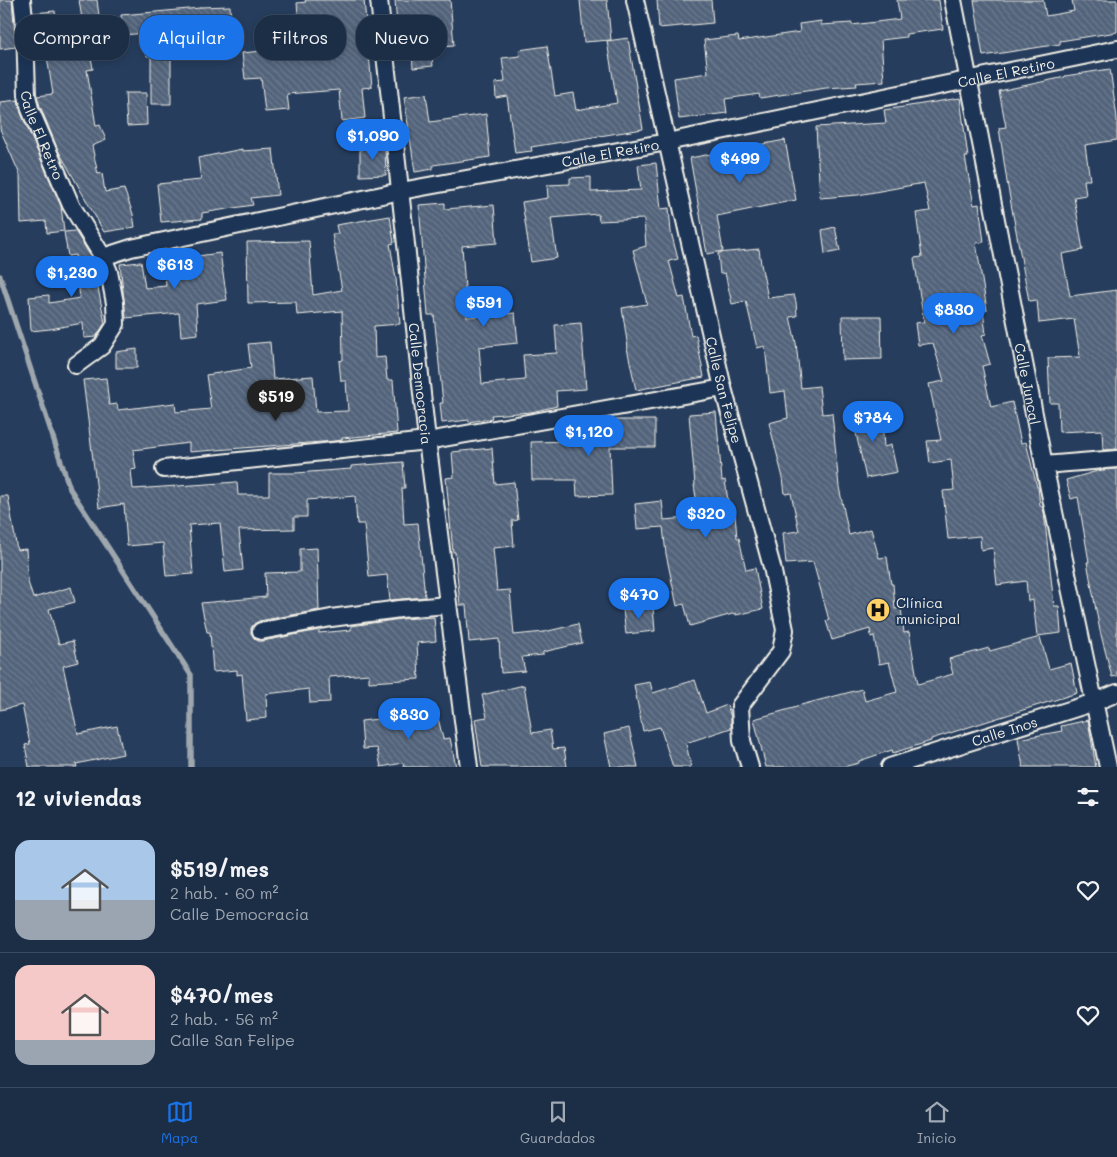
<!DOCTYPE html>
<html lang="es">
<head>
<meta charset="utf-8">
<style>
  body { margin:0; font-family:Mali,sans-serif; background:#25364d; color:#f1f3f6; height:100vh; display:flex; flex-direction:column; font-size:19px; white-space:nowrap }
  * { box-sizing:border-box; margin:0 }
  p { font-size:16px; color:#a0a8b3 }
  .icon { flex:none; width:28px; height:28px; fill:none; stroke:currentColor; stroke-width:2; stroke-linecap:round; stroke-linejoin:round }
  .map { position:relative; height:767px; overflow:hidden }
  .panel { display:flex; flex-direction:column; background:#1c2e46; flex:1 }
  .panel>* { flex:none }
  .top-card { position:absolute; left:15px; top:15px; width:500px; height:45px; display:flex; gap:10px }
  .price { position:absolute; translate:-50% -42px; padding:0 11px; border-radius:18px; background:#1a73e8; color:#fff; font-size:16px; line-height:32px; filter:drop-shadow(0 1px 2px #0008) }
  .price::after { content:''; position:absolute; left:50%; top:30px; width:15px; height:11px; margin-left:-8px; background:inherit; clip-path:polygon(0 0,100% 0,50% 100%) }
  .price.active { background:#222; color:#fff }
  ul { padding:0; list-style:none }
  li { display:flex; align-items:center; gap:15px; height:125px; padding:0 15px }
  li+li { border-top:1px solid #3a4a5f }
  li span { display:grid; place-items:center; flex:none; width:140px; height:100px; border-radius:15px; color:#555 }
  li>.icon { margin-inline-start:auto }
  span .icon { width:60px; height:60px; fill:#fffc; stroke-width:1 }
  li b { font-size:21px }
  h2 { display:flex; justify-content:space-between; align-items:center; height:60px; padding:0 15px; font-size:21px }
  .tag { padding:0 18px; border-radius:20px; background:#1c2e46; box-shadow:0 2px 8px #0003,0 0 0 1px #3a4a5f; font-size:18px; line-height:45px }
  .tag.active { background:#1a73e8; color:#fff }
  .tab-bar { display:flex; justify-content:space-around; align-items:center; height:70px; border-top:1px solid #3a4a5f; background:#1c2e46; font-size:14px; color:#a0a8b3 }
  .tab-bar a { display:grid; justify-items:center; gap:2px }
  .tab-bar .active { color:#1a73e8 }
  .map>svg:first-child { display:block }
</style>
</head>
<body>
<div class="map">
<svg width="1117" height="767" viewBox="0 0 1117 767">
  <defs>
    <pattern id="building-back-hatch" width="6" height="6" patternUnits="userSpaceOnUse" patternTransform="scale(1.25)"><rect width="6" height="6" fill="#52647b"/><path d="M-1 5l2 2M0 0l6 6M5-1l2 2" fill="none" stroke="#6c7b8e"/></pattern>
  </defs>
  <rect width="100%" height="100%" fill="#263d5d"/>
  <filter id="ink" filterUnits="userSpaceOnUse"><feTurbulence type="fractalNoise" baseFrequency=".02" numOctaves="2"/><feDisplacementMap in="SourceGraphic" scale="10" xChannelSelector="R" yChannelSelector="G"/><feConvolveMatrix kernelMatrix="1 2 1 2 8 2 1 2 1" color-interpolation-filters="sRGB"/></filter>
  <g filter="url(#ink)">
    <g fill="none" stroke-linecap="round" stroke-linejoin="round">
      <polyline stroke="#9fa7ae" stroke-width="5.5" points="0,276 70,489 191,675 191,767"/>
    </g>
    <g fill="url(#building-back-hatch)" stroke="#f4f1e8">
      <polygon points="0,0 12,0 16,47 0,49"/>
      <polygon points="79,0 97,0 99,16 82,19"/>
      <polygon points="305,0 364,0 372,87 362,88 365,118 342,121 339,90 287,94 289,110 265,112 261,78 245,79 242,53 301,47 297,3 306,2"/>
      <polygon points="395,0 450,0 454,45 431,47 433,66 413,68 411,37 398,38"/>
      <polygon points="580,0 607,0 611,40 584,42"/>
      <polygon points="657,0 711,0 713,23 659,28"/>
      <polygon points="897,0 939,0 943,29 906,34 906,37 881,40 884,81 856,83 857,86 826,88 760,98 759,94 725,99 727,113 679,119 674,78 708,73 704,40 738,36 739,41 800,32 799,24 821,21 821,25 852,23 852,25 900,19"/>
      <polygon points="974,0 1043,0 1046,16 1074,11 1072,0 1117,0 1117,32 1060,41 1060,44 983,56"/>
      <polygon points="230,6 231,27 206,27 206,55 171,56 171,104 151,104 151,56 147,56 147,33 122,35 121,15 200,8 200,7"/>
      <polygon points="55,11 60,56 90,51 93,69 87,70 96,126 100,125 106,140 92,146 98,174 102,173 105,192 124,189 133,214 135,227 104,232 58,150 40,106 37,96 53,94 45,44 36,45 33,13"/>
      <polygon points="628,38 643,129 531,147 532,151 515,153 507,96 496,98 495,83 505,82 502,58 520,56 519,50 547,46 555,96 573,93 576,110 617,103 607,41"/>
      <polygon points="1110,69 1117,118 1117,140 1085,145 1090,180 1084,180 1086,195 1074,197 1083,250 1062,254 1070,296 1117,290 1117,449 1103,450 1102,430 1059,432 1058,403 1050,403 1048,358 1080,357 1074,319 1039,323 1037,300 1029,301 1007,182 999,128 1006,127 999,91 1065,77 1065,76"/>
      <polygon points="125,93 146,93 147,125 127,126"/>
      <polygon points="426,94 430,122 486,114 490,157 433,165 433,169 415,172 404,97"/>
      <polygon points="960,98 968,157 965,157 974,205 979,204 984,242 976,243 987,310 983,311 986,334 982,335 990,364 982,366 991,407 1012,402 1021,443 1026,442 1037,487 1038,487 1040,506 1042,506 1044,512 1054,606 1059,606 1061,633 1037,636 1033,600 1028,601 1026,581 997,585 993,548 981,550 980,536 948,539 943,491 954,490 951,460 930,463 927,441 941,440 929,384 944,381 933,343 918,345 915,323 924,322 914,258 922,257 916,213 930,211 924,183 858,195 820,198 816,127 886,123 884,110"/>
      <polygon points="18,100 21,113 61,206 64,231 47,233 46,221 21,223 20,175 0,129 0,102"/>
      <polygon points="785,140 796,200 717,216 723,251 707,254 690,158"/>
      <polygon points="360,147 385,147 386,175 360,176"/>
      <polygon points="242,149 242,151 273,149 278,195 251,198 253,205 202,213 202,219 161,222 157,184 201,180 198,158"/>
      <polygon points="656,163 661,209 669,208 671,232 678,259 669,261 679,298 684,297 691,336 696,335 704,377 636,390 627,348 628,348 622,308 647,304 633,250 646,246 644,219 599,221 598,214 551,218 557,258 531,262 522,202 548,198 547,185 570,184 570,178 591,177 591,192 641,190 638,165"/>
      <polygon points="445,203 445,209 494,205 497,243 462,246 467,317 515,313 518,343 479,347 482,384 525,380 523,355 557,353 555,325 581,323 586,389 556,391 557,406 531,412 491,415 492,418 469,422 469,420 442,423 440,403 443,403 434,315 428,315 419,205"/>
      <polygon points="390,216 394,243 390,244 396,279 400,324 374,326 375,358 385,357 387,380 393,380 397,433 342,438 342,440 335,441 189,452 189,443 133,450 136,469 131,470 133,489 237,482 238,495 269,495 269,473 296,473 351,469 351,466 403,462 405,488 402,488 404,524 418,523 425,597 390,600 387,575 369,577 364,524 357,524 355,496 307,500 307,517 294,517 294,529 239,530 243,570 225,572 220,523 189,525 193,574 166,576 163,543 127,546 124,504 99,508 83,380 106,378 109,405 117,404 118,410 175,403 176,412 211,409 206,375 251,368 248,344 270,342 273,379 313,376 316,412 348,411 346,381 341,381 339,361 343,360 342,311 297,315 296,302 248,303 247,242 309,241 313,295 342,290 332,234 338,234 336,225"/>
      <polygon points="835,227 840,251 825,254 822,230"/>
      <polygon points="75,231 92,258 105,323 96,337 84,338 83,323 50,329 31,331 29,297 49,295 49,303 80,298 75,255 68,256 64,232"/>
      <polygon points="759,249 761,264 768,298 794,295 796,302 797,316 790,317 796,343 801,388 819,386 822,414 832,413 839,487 849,535 871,529 879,558 887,557 891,584 893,584 895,609 901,608 904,633 909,632 918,684 953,674 949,659 989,648 990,651 1040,637 1049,669 1071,663 1077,693 931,739 931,741 893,753 892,750 859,761 859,763 843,767 766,767 754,719 797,707 797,706 862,689 865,701 897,692 889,662 879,664 874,636 871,637 870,629 832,640 826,621 829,620 813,562 786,564 783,533 799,531 791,493 785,494 783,478 769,423 788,418 785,391 770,393 765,346 757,348 746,301 732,304 725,273 720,274 718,253"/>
      <polygon points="220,253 227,300 196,304 198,334 181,336 179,313 126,318 120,264 141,262 145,288 166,286 164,263 191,261 190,257"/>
      <polygon points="842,316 881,316 882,359 843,360"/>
      <polygon points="137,349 137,368 116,368 116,352"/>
      <polygon points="881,408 884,447 891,445 897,472 866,478 851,411"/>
      <polygon points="716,412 722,481 725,480 730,515 735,514 737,538 739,538 746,570 755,568 763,609 736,615 736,613 690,626 684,604 677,606 666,554 663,527 637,529 635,504 662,501 664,520 699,517 694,485 695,485 689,414"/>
      <polygon points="610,420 655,420 655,447 610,447 612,495 577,496 576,480 532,480 531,442 575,441 575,440 610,439"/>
      <polygon points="492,448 495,484 514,482 518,520 512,521 514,546 493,548 497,591 510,590 514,635 544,632 578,624 582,643 543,652 543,655 522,657 525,671 501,673 499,639 469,642 466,605 460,605 455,552 453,552 446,478 454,477 452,452"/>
      <polygon points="1117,469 1117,676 1112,677 1100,631 1087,562 1089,562 1078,497 1071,499 1066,480 1101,470"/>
      <polygon points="0,496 8,496 17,550 26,549 28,582 33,598 71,587 75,602 49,609 59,644 73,641 78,662 63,666 78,734 117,726 123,754 76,764 77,767 29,767 25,745 30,744 22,705 0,710"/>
      <polygon points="317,548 319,610 259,621 254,624 251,628 251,633 254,638 258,641 263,641 319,630 319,633 351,630 351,626 401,619 434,617 436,641 417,643 419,679 369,682 369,674 329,677 330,702 310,703 309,689 266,694 267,718 246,720 242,674 237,675 237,670 213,672 210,632 207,632 201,603 266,597 265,573 300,572 300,549"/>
      <polygon points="653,607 655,631 626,634 623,610"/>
      <polygon points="695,680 706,713 727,705 731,717 731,728 686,743 691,767 673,767 660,727 643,731 634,685 650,682 653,693"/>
      <polygon points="524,685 532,733 550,730 553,749 564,748 567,767 482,767 475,719 487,717 482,695"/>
      <polygon points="435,705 443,739 450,738 456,767 404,767 403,763 381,767 377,748 363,749 361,721 387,718 386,716"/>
      <polygon points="1088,720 1096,767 1023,767 1018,739 1062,731 1061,726"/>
      <polygon points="629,728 638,767 611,767 604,734"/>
    </g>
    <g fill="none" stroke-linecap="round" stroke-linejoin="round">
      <g stroke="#f4f1e8" stroke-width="20">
        <g id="street">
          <path id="s1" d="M22 0 25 27 27 95 30 109 71 205 103 257 109 272 115 303 116 324 102 346 76 365"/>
          <path id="s2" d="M379 0C396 147 411 293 427 440 440 549 454 658 469 767"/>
          <path id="s3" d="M635 0 723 388 772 567 785 630 781 651 740 706 742 741 750 767"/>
          <path id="s4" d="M953 0 1044 465 1108 767"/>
          <path id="s5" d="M103 257 131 248 401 191 667 142 1117 49"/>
          <polyline points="1044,465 1117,459"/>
          <polyline points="164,469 427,441 723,388"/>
          <polyline points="261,631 331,618 400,609 448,605"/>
          <path id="s6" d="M890 767 1095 702 1117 693"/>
        </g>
      </g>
      <use href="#street" stroke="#1d3557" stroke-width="16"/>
    </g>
  </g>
  <defs>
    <g id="hospital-disc" transform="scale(1.25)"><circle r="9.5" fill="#ffd166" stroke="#1d3557"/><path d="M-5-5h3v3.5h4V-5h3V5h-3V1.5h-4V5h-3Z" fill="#111"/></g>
  </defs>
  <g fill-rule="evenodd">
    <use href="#hospital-disc" x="878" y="610"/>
  </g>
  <g text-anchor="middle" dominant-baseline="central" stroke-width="4" stroke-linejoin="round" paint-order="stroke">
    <g font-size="14" fill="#f4f1e8" stroke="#1d3557">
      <text stroke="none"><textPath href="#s5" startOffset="922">Calle El Retiro</textPath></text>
      <text stroke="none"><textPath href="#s1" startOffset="138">Calle El Retro</textPath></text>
      <text stroke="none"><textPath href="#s5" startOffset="518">Calle El Retiro</textPath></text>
      <text stroke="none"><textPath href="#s2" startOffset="386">Calle Democracia</textPath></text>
      <text stroke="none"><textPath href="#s4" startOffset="391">Calle Juncal</textPath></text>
      <text stroke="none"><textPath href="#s3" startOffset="400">Calle San Felipe</textPath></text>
      <text stroke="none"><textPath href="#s6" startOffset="120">Calle Inos</textPath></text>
    </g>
    <g font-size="14" fill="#f4f1e8" stroke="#1d3557" text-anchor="start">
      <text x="896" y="602">Clínica<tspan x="896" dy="16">municipal</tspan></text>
    </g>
  </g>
</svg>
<b class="price" style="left:373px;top:161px">$1,090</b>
<b class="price" style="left:740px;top:184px">$499</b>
<b class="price" style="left:175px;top:290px">$613</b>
<b class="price" style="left:72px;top:298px">$1,230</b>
<b class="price" style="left:484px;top:328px">$591</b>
<b class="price" style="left:954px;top:335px">$830</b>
<b class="price active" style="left:276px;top:422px">$519</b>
<b class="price" style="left:873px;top:443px">$784</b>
<b class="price" style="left:589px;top:457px">$1,120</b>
<b class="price" style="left:706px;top:539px">$320</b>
<b class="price" style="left:639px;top:620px">$470</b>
<b class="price" style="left:409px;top:740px">$830</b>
<div class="top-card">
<a class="tag">Comprar</a>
<a class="tag active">Alquilar</a>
<a class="tag">Filtros</a>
<a class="tag">Nuevo</a>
</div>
</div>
<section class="panel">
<h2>12 viviendas<svg class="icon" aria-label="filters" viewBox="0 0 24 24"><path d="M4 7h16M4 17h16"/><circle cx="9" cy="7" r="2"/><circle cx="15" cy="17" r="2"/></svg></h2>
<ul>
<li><span style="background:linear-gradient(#a9c7e8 60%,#9aa5b1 0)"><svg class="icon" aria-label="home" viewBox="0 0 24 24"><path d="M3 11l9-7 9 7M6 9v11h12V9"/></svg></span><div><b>$519/mes</b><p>2 hab. · 60 m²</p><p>Calle Democracia</p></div><svg class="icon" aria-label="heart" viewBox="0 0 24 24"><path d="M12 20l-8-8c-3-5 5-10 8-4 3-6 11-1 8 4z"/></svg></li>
<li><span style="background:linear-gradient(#f6c9c9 75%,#9aa5b1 0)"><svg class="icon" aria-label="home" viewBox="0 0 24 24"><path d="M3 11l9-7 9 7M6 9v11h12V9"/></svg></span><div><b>$470/mes</b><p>2 hab. · 56 m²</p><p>Calle San Felipe</p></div><svg class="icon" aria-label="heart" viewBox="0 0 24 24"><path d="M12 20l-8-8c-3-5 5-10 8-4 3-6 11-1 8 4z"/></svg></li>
</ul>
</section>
<nav class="tab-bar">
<a class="active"><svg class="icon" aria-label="map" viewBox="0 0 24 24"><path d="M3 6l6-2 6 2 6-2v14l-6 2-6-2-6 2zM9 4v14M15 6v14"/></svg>Mapa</a>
<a><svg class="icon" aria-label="saved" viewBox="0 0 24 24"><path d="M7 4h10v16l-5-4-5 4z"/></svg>Guardados</a>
<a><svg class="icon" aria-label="home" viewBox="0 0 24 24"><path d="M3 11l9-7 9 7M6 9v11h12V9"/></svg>Inicio</a>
</nav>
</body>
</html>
